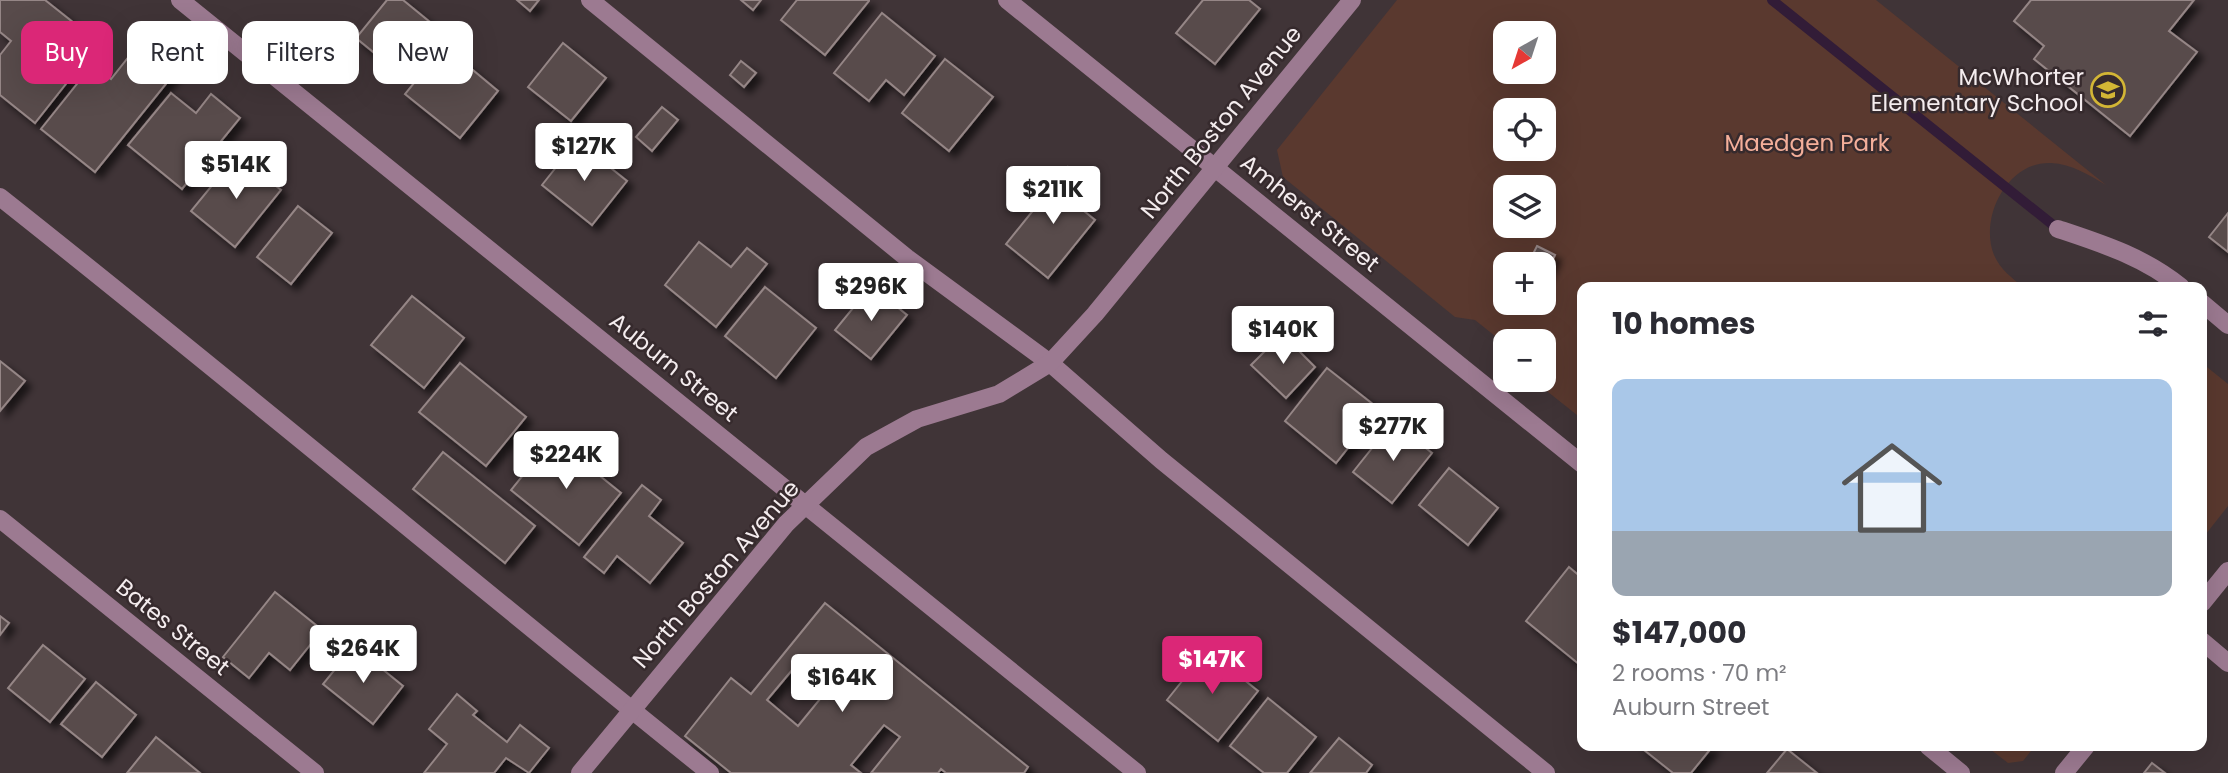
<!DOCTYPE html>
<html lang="en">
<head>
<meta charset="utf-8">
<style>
  body { margin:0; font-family:Poppins,sans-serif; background:#f2f2f3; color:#2b2b33; height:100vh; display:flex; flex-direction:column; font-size:26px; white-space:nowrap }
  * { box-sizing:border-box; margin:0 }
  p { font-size:23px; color:#7c7c81 }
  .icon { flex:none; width:38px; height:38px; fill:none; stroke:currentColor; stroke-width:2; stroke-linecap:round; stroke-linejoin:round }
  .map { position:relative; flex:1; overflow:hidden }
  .panel { position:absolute; left:1577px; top:282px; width:630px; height:469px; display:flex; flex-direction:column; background:#fff; border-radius:14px; box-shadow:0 7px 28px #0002 }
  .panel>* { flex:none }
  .guide { position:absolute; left:21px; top:21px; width:665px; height:63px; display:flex; gap:14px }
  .needle { width:46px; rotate:219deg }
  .buttons { position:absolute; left:1493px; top:21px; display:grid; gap:14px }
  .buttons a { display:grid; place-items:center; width:63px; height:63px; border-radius:14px; background:#fff; box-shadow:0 7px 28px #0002; font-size:35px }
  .price { position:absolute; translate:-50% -60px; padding:0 16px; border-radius:7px; background:#fff; color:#222; font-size:23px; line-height:46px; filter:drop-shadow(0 2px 4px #0008) }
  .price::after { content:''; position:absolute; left:50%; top:42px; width:21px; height:16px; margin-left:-10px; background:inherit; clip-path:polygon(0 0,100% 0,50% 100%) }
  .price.active { background:#db2777; color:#fff }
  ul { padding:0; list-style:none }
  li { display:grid; align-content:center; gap:14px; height:371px; padding:0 35px }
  li span { display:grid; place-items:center; height:217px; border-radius:14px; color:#555 }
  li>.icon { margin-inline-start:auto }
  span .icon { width:126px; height:126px; fill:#fffc; stroke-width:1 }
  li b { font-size:30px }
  h2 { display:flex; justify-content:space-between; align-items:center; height:84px; padding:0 35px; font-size:30px }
  .tag { padding:0 24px; border-radius:14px; background:#fff; box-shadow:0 7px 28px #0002; font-size:24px; line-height:63px }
  .tag.active { background:#db2777; color:#fff }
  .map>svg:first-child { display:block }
</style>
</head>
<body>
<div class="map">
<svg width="2228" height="773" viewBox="0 0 2228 773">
  <defs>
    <filter id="shadow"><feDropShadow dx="6" dy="6" stdDeviation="3.5" flood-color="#0009"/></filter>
  </defs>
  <rect width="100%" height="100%" fill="#403437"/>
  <g fill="#5a392f" fill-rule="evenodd">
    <path d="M1397 0H1876L2106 185C2089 175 2072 164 2051 163 2007 161 1979 218 1994 255 2000 269 2012 278 2023 287H1582V419L1533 380H1544V341L1505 344 1475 320 1455 317 1283 177 1277 150ZM1505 33H1544V72H1505ZM1505 110H1544V149H1505ZM1505 187H1544V226H1505ZM1505 264H1544V303H1505Z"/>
    <polygon points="2202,363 2228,384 2228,506 2202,539"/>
    <polygon points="1986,746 2035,746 2023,761 2008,763"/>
  </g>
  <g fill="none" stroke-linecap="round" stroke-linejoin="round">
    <polyline stroke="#321c37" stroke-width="10" points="1772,0 2058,229"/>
  </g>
  <g fill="#594b4b" stroke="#958686" stroke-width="2" fill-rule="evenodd" filter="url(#shadow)">
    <polygon points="0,0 45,0 79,27 65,46 84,61 35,123 0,95 0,55 11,41 0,32"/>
    <polygon points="387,0 403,0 436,27 399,73 356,38"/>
    <polygon points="517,0 539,0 530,11"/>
    <polygon points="741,0 761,0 753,10"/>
    <polygon points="797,0 869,0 869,1 825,55 781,20"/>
    <polygon points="1203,0 1249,0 1260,9 1215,64 1176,33"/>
    <polygon points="2031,0 2194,0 2169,31 2197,52 2130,136 2034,59 2044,46 2014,21"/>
    <polygon points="882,13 935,56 904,95 886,80 869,101 834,73"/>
    <polygon points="146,35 182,64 95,172 41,129 93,64 111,79"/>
    <polygon points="563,43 606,78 571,121 528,87"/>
    <polygon points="444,46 498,91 460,138 405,94"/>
    <polygon points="945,59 993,97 949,151 902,113"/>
    <polygon points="741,61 756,73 744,87 730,75"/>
    <polygon points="171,93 196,113 211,94 240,118 182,189 128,145"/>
    <polygon points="662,107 678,120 652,151 636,137"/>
    <polygon points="577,141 627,181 592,225 542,185"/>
    <polygon points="237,155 281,190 235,247 191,211"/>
    <polygon points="1068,167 1088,183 1073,202 1095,220 1048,278 1006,244"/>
    <polygon points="298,206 332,233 291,284 257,257"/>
    <polygon points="2228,213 2228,252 2209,237"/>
    <polygon points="699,242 731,267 747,248 767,264 716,327 665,285"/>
    <polygon points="1537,246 1555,255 1545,276 1544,264 1528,264"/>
    <polygon points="871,286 907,315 871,359 835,330"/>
    <polygon points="765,287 816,328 776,378 725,336"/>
    <polygon points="412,296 464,338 424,388 371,345"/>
    <polygon points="1282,334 1315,367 1286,398 1251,365"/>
    <polygon points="0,361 25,381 0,411"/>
    <polygon points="460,363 526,417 486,466 419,412"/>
    <polygon points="1327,368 1379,409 1336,463 1285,421"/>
    <polygon points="1393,422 1432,453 1392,503 1353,472"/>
    <polygon points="553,438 621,493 579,545 511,490"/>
    <polygon points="443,452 535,526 505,563 413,489"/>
    <polygon points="1449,468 1498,508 1468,545 1419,505"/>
    <polygon points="642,485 661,500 649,516 683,543 650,583 617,556 604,573 584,557"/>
    <polygon points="1569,567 1582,578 1580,665 1526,621"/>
    <polygon points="275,592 322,630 290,670 269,653 249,678 223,657"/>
    <path d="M825 603 1028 767 1024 773H946L941 769 938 773H871L900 737 884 725 851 765 861 773H731L685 736 731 678 751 694ZM803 657 834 682 798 726 767 700Z"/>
    <polygon points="0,616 9,623 0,635"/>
    <polygon points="43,645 85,679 50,722 8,688"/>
    <polygon points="354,646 403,686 373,724 323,684"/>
    <polygon points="1207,650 1258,691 1218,741 1167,700"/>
    <polygon points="96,682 136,715 102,757 61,724"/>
    <polygon points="457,694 477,711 473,715 507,742 520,725 549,748 529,773 506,758 494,773 424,773 447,744 429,729"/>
    <polygon points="1268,698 1316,737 1287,773 1264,773 1230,746"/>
    <polygon points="156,737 200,773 127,773"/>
    <polygon points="1339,738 1372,765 1366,773 1310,773"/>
    <polygon points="1639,746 1713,746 1691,773 1673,773"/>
    <polygon points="1787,749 1817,773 1767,773"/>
    <polygon points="2152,763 2165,773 2144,773"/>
  </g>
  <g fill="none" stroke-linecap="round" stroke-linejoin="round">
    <g stroke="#9c7a91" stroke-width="18">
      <polyline points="180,0 1137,773"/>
      <polyline points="590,0 907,258 1050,363 1161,460 1546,773"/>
      <polyline points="1007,0 1582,464"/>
      <path d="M0 197C239 386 472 582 710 773"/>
      <path d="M2058 229C2103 244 2144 257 2181 287"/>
      <polyline points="2202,303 2228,325"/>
      <polyline points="0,519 315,773"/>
      <polyline points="2202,603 2228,571"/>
      <polyline points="2202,641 2228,663"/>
      <polyline points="1928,746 1961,773"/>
      <polyline points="580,773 786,524 866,447 917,419 999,394 1050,363 1095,314 1352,0"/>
      <polyline points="2064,773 2086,746"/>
    </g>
  </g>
  <defs>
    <g id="school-ring" transform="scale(1.75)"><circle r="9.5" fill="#362a2d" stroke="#d3b635" stroke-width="1.5"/><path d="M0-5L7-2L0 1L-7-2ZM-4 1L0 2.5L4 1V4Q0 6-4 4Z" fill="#d3b635"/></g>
  </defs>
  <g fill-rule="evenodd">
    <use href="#school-ring" x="2108" y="90"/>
  </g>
  <g text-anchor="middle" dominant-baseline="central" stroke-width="5" stroke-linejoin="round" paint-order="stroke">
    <g font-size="23" fill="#f4ecee" stroke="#362a2d" text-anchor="end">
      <text x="2084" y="77">McWhorter<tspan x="2084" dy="26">Elementary School</tspan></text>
    </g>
    <g font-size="23" fill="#f4ecee" stroke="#362a2d">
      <text transform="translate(1221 122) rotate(-51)">North Boston Avenue</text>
      <text transform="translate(1310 213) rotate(39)">Amherst Street</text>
      <text transform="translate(674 367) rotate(39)">Auburn Street</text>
      <text transform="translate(716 574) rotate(-49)">North Boston Avenue</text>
      <text transform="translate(173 627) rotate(39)">Bates Street</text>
    </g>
    <g font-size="23" fill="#f4af9a" stroke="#362a2d">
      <text x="1807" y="143">Maedgen Park</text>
    </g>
  </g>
</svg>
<div class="buttons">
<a><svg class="needle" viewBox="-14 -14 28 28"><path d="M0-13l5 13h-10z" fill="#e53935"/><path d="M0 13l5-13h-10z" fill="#7c7c81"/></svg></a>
<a><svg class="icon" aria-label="locate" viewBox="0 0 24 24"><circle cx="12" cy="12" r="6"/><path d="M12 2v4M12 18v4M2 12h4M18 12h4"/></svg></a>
<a><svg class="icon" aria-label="layers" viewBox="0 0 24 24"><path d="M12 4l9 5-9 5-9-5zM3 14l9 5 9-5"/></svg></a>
<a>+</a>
<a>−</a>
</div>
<b class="price" style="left:584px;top:183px">$127K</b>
<b class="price" style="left:236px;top:201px">$514K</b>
<b class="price" style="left:1053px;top:226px">$211K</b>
<b class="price" style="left:871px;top:323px">$296K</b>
<b class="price" style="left:1283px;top:366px">$140K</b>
<b class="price" style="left:1393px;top:463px">$277K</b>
<b class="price" style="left:566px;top:491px">$224K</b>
<b class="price" style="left:363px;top:685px">$264K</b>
<b class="price active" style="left:1212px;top:696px">$147K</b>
<b class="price" style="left:842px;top:714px">$164K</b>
<div class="guide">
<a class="tag active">Buy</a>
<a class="tag">Rent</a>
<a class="tag">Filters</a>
<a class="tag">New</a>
</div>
<section class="panel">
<h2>10 homes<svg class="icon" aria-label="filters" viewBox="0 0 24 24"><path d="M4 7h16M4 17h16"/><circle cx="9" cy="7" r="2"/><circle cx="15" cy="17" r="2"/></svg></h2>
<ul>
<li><span style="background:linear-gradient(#a9c7e8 70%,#9aa5b1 0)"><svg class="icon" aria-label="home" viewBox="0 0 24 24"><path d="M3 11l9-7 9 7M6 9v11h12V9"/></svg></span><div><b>$147,000</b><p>2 rooms · 70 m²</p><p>Auburn Street</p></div></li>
</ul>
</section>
</div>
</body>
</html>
